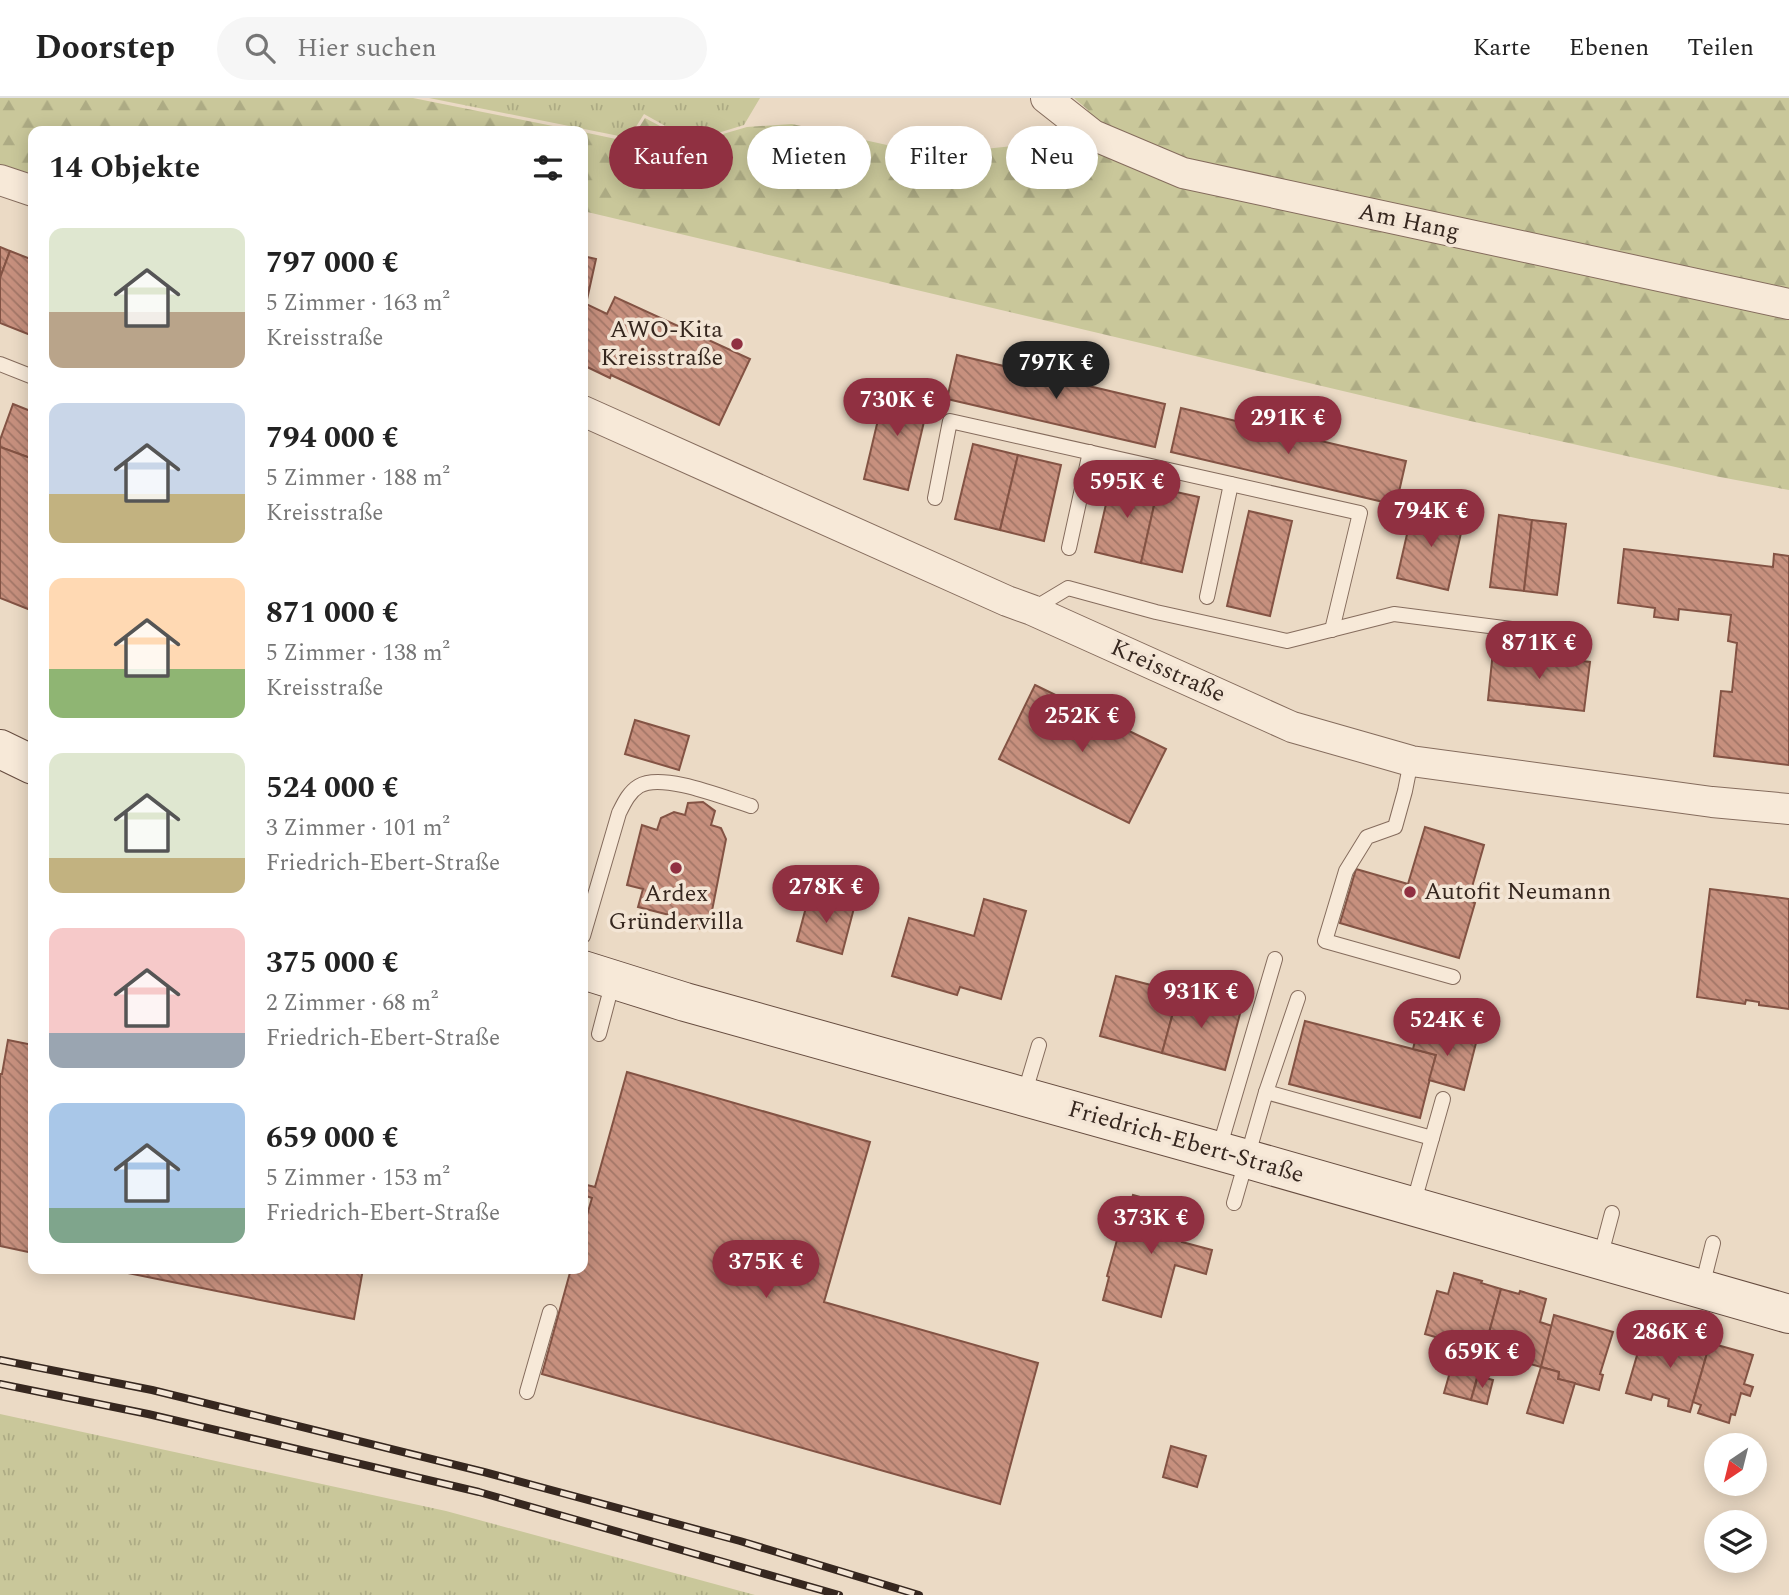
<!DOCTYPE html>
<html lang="de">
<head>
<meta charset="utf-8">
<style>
  body { margin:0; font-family:Spectral,serif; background:#f6f6f6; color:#222; height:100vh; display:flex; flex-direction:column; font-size:26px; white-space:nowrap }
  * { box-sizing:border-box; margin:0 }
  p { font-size:23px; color:#767676 }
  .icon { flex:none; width:38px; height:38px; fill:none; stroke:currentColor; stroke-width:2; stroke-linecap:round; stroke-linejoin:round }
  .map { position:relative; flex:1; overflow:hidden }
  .sheet { position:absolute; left:28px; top:28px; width:560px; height:1148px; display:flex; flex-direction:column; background:#fff; border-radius:14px; box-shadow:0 4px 18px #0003 }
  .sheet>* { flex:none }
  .banner { position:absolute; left:609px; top:28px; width:665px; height:63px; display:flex; gap:14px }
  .needle { width:46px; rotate:215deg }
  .controls { position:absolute; left:1704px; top:1335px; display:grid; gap:14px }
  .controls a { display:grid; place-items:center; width:63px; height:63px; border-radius:50%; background:#fff; box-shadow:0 4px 18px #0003; font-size:35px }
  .price { position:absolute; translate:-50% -60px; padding:0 16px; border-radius:24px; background:#903041; color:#fff; font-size:23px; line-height:46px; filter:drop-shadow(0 2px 4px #0008) }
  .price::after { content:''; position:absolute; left:50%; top:42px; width:21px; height:16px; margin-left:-10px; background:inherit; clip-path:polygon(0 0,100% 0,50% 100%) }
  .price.on { background:#222; color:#fff }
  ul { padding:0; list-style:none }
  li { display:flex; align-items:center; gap:21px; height:175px; padding:0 21px }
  li span { display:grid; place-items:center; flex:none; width:196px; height:140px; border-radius:14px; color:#555 }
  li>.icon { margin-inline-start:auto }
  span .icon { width:84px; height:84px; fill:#fffc; stroke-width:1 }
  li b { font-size:30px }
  h2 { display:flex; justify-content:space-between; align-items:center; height:84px; padding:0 21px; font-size:30px }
  .pill { padding:0 24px; border-radius:32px; background:#fff; box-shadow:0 4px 18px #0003; font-size:24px; line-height:63px }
  .pill.on { background:#903041; color:#fff }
  header { display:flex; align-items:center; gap:42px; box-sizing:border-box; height:98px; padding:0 35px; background:#fff; border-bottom:2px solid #e0e0e0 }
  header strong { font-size:33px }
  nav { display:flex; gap:38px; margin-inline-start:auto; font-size:24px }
  .search { width:490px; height:63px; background:#f6f6f6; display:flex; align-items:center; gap:18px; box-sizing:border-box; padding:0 24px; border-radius:38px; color:#767676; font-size:26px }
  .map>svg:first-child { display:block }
</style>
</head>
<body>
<header>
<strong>Doorstep</strong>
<div class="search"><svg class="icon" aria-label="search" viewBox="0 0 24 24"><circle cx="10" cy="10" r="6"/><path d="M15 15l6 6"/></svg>Hier suchen</div>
<nav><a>Karte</a><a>Ebenen</a><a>Teilen</a></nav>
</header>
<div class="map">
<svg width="1789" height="1497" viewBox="0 0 1789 1497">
  <defs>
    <pattern id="grass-tufts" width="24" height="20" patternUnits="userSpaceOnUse" patternTransform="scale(1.75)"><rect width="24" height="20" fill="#c9c79a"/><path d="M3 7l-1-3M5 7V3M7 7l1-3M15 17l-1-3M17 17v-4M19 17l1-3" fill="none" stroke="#adab84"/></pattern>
    <pattern id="forest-firs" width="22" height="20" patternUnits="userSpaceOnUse" patternTransform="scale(1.75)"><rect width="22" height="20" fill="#c9c79a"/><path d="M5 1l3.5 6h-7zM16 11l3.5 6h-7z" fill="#adab84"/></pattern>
    <pattern id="building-back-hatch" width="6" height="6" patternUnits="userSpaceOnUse" patternTransform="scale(1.75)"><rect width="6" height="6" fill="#c7907e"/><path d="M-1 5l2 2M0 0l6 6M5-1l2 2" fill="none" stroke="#a27667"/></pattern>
  </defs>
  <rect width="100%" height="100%" fill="#ebdac5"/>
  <g fill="url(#grass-tufts)">
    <polygon points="429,0 760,0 744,27 692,43 644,16 629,40"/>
    <polygon points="0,1316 446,1413 755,1497 0,1497"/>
  </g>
  <g fill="url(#forest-firs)">
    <polygon points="0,0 413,0 578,33 33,33 33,76 0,67"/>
    <polygon points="1074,0 1789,0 1789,392 1720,379 1457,320 583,113 583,34 630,44 645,20 692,45 747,29 792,26 887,47 965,53 1022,47 1062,55 1088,12"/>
  </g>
  <g fill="url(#building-back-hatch)" stroke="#835344" stroke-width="2">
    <polygon points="0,149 10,153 0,180"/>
    <polygon points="10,153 33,162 33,238 0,225 0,180"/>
    <polygon points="583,158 596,161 586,206 607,216 615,199 750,261 719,327 611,277 610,280 583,267"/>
    <polygon points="957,257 1165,306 1155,349 947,301"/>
    <polygon points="886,288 930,298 908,392 864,381"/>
    <polygon points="13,306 33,314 33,361 0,349 0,342"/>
    <polygon points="1181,310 1406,363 1396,407 1171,354"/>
    <polygon points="973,346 1018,357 1000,432 955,421"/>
    <polygon points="0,349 33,361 33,513 0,500"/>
    <polygon points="1018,357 1061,367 1044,443 1000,432"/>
    <polygon points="1112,380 1158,390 1141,465 1095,454"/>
    <polygon points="1158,390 1199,399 1182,474 1141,465"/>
    <polygon points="1413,410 1464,422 1448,492 1397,480"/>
    <polygon points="1249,413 1292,423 1270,518 1227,508"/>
    <polygon points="1499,417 1532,422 1524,493 1490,489"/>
    <polygon points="1532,422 1566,426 1557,497 1524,493"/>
    <polygon points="1624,451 1773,469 1774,456 1789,458 1789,667 1714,658 1721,593 1732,594 1737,545 1728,543 1731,517 1679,511 1678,522 1654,519 1655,510 1618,505"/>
    <polygon points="1493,553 1590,564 1584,613 1488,602"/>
    <polygon points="1035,587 1166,651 1129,725 999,661"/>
    <polygon points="635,622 689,638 679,672 625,656"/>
    <polygon points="703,704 715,713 711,727 721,730 726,741 710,823 701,831 691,829 685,821 638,809 643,791 627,787 642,727 657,732 661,720 674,714 685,717 688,705"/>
    <polygon points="1425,729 1484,747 1468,803 1475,805 1459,860 1340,825 1356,771 1408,786"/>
    <polygon points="1710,791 1789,801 1789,911 1759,907 1759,904 1746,902 1745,906 1697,899"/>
    <polygon points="809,798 854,810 842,856 797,843"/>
    <polygon points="984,801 1026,813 1001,901 960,889 957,897 892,878 909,820 974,838"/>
    <polygon points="1116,878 1151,887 1153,882 1180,889 1162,955 1100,938"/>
    <polygon points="1180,889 1208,897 1206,903 1241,912 1225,972 1162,955"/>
    <polygon points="1305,923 1436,957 1420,1020 1289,986"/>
    <polygon points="1418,931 1476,945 1464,992 1429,982 1436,957 1413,951"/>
    <polygon points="8,942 33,947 33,1155 0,1148 0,976 2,976"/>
    <polygon points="627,974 870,1044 824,1204 1038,1265 1000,1406 542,1276 571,1171 583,1171 583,1131 592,1100 583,1097 583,1086 595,1089"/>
    <polygon points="1133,1097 1190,1113 1182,1144 1212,1152 1206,1176 1175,1167 1161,1219 1103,1202 1109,1179 1107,1178 1117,1142 1120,1143"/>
    <polygon points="108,1171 363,1171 354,1221"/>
    <polygon points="1454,1175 1482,1183 1481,1185 1501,1191 1484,1253 1425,1236 1437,1193 1448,1196"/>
    <polygon points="1501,1191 1519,1196 1520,1193 1546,1201 1540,1224 1552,1228 1541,1269 1484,1253"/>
    <polygon points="1554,1217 1613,1234 1600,1276 1603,1277 1599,1292 1558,1281 1559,1274 1541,1269"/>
    <polygon points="1658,1230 1710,1245 1690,1314 1668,1308 1669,1301 1653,1296 1651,1302 1626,1295 1638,1254 1651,1257"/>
    <polygon points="1710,1245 1753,1257 1744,1286 1753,1289 1750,1298 1741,1295 1735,1317 1731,1316 1729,1325 1698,1315 1701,1307 1693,1304"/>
    <polygon points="1458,1246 1484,1253 1471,1302 1444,1295"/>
    <polygon points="1541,1269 1559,1274 1558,1281 1575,1285 1563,1325 1527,1315"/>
    <polygon points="1478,1278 1493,1282 1487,1306 1471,1302"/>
    <polygon points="1171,1348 1206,1358 1197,1389 1163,1379"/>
  </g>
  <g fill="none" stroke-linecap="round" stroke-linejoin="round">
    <g stroke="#856c5d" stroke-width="16">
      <g id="lane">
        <polyline points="0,266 33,279"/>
        <polyline points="935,400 950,323 1360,415 1332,532"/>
        <polyline points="1069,450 1090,354"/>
        <polyline points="1207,499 1231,386"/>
        <polyline points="1033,511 1068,490 1156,514 1287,543 1394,516 1560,537"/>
        <polyline points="1411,663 1405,693 1395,729 1367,739 1346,773 1325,843 1453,879"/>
        <path d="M583 838 619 715C624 705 629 694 639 688 662 674 725 700 751 708"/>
        <polyline points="599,936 613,883"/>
        <polyline points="1266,994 1432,1040"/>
        <polyline points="1024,997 1039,947"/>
        <polyline points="1219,1051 1275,861"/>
        <polyline points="1234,1105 1266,994 1298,900"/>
        <polyline points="1413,1107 1443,1001"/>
        <polyline points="1600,1160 1612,1115"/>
        <polyline points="1702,1189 1713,1145"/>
        <polyline points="527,1294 550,1214"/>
      </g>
    </g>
    <g stroke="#856c5d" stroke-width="32">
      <g id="street">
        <polyline points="1046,0 1093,37 1183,75 1789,206"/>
        <polyline points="0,82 33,93"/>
        <polyline points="583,313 1007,503 1032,512 1292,629 1411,663 1712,704 1789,711"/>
      </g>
    </g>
    <g stroke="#674d40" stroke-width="40">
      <g id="secondary">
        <polyline points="0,651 33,667"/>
        <polyline points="583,872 685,904 1247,1061 1789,1216"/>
      </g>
    </g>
    <use href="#lane" stroke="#f7e9d8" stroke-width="14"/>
    <use href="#street" stroke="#f7e9d8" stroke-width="30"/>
    <use href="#secondary" stroke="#f7e9d8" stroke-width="38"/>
    <g stroke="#36271f" stroke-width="8">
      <g id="rail">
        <polyline points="0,1262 152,1292 484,1374 740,1443 919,1497"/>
        <polyline points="0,1286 148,1316 479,1394 839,1497"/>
      </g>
    </g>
    <use href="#rail" stroke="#f3e5d5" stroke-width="5" stroke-dasharray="16" stroke-linecap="butt"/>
  </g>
  <g fill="#903041" stroke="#f3e5d5" stroke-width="2.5">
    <circle cx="737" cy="246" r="7"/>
    <circle cx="676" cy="770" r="7"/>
    <circle cx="1410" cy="794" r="7"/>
  </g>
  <g text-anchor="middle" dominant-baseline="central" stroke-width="7" stroke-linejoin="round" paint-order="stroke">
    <g font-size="24" fill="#36271f" stroke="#f3e5d5">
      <text transform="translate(1409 124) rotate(12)">Am Hang</text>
      <text transform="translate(1168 573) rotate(24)">Kreisstraße</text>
      <text transform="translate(1186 1044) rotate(16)">Friedrich-Ebert-Straße</text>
    </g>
    <g font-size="24" fill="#36271f" stroke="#f3e5d5" text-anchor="end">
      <text x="723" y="232">AWO-Kita<tspan x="723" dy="28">Kreisstraße</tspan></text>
      <text x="1424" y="794" text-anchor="start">Autofit Neumann</text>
      <text x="676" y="796" text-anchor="middle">Ardex<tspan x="676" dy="28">Gründervilla</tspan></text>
    </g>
  </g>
</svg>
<div class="controls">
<a><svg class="needle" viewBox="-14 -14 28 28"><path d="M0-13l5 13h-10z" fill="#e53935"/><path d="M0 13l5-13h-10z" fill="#767676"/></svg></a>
<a><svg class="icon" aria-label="layers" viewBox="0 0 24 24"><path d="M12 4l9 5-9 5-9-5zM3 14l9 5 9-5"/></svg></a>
</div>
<b class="price on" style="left:1056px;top:303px">797K €</b>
<b class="price" style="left:897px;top:340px">730K €</b>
<b class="price" style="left:1288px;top:358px">291K €</b>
<b class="price" style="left:1127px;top:422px">595K €</b>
<b class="price" style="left:1431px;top:451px">794K €</b>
<b class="price" style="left:1539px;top:583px">871K €</b>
<b class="price" style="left:1082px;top:656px">252K €</b>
<b class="price" style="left:826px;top:827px">278K €</b>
<b class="price" style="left:1201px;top:932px">931K €</b>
<b class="price" style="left:1447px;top:960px">524K €</b>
<b class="price" style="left:1151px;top:1158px">373K €</b>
<b class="price" style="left:766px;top:1202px">375K €</b>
<b class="price" style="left:1670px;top:1272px">286K €</b>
<b class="price" style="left:1482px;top:1292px">659K €</b>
<div class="banner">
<a class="pill on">Kaufen</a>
<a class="pill">Mieten</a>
<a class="pill">Filter</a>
<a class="pill">Neu</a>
</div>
<section class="sheet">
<h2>14 Objekte<svg class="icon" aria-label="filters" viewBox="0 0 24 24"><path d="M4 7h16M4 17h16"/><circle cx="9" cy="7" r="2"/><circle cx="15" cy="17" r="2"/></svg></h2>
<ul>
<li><span style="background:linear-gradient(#dfe7d0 60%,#b9a48a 0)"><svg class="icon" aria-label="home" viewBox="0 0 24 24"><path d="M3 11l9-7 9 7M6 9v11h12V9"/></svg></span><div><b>797 000 €</b><p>5 Zimmer · 163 m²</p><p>Kreisstraße</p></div></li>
<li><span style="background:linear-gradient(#c9d6e8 65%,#c2b280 0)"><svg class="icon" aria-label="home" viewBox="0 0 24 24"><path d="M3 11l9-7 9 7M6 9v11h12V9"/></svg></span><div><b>794 000 €</b><p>5 Zimmer · 188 m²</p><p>Kreisstraße</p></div></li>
<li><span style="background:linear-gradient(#ffd9b3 65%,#8fb573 0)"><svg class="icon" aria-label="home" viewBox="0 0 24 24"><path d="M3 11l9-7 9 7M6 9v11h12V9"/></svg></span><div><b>871 000 €</b><p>5 Zimmer · 138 m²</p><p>Kreisstraße</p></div></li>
<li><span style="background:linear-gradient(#dfe7d0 75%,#c2b280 0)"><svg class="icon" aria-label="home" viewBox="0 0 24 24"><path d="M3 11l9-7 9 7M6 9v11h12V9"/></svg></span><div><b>524 000 €</b><p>3 Zimmer · 101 m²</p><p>Friedrich-Ebert-Straße</p></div></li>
<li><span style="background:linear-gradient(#f6c9c9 75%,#9aa5b1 0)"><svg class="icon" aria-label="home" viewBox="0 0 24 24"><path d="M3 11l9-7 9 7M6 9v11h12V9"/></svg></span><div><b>375 000 €</b><p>2 Zimmer · 68 m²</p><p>Friedrich-Ebert-Straße</p></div></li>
<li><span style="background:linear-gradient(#a9c7e8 75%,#7fa58c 0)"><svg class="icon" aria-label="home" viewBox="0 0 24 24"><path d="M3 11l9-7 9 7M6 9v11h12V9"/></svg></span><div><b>659 000 €</b><p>5 Zimmer · 153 m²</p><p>Friedrich-Ebert-Straße</p></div></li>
</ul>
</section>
</div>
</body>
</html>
